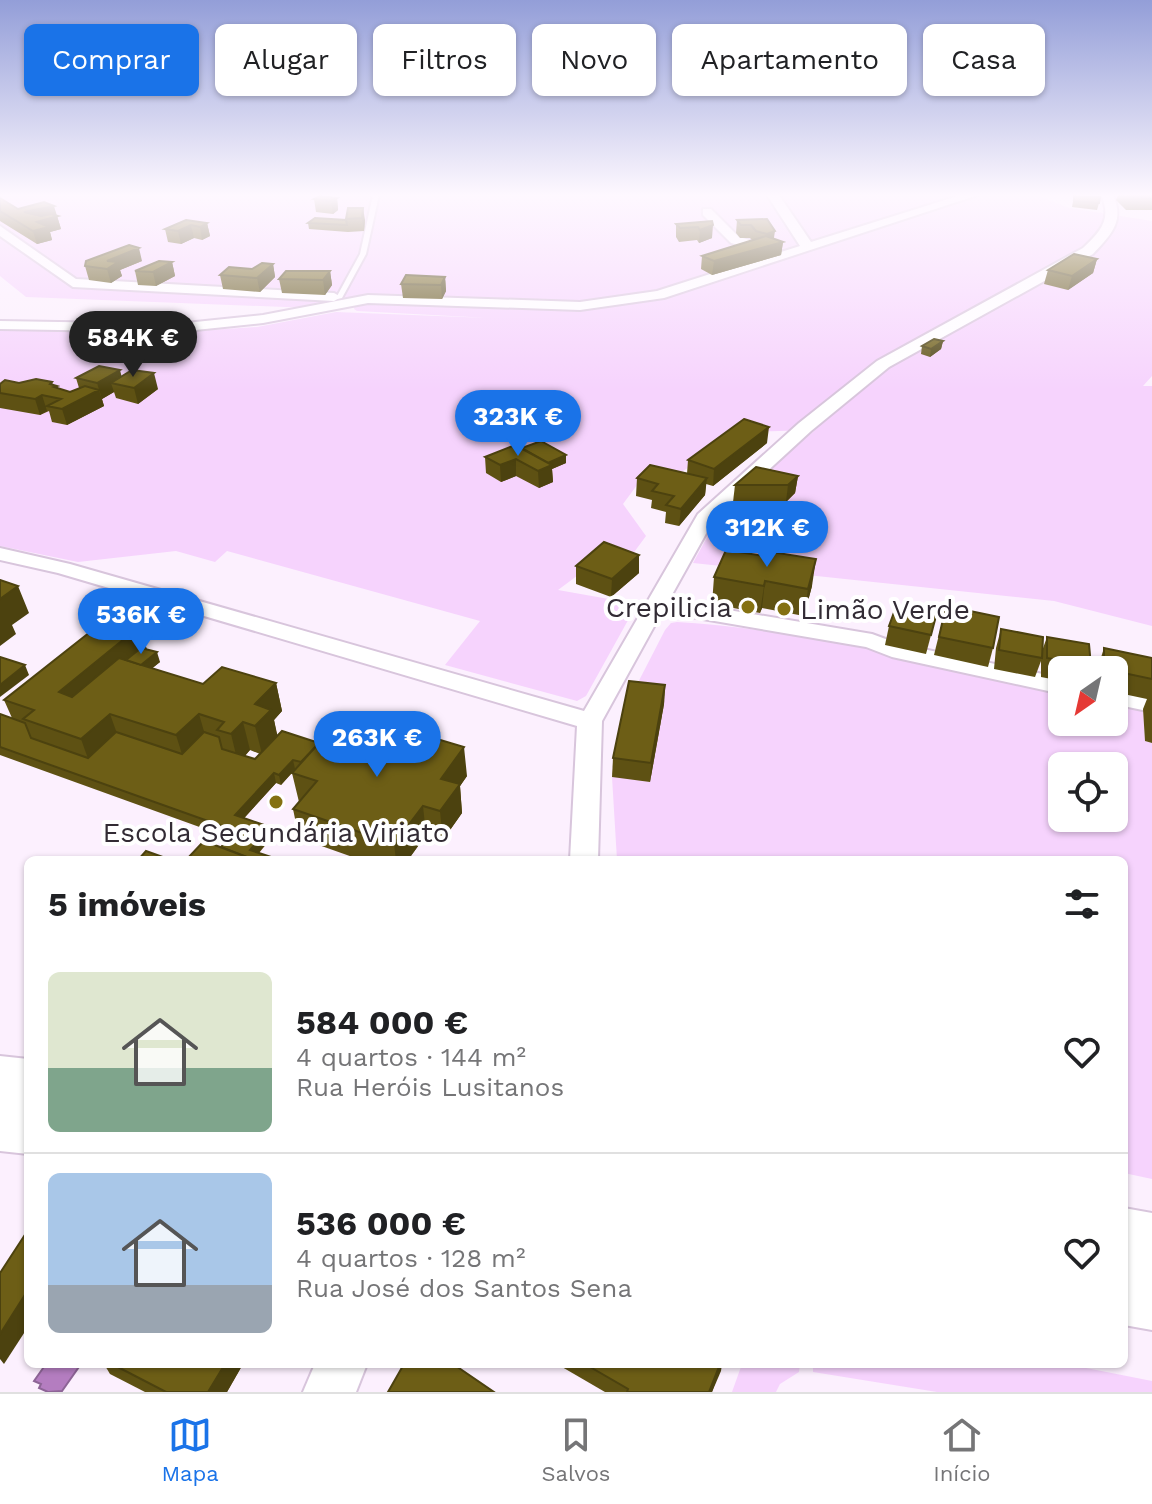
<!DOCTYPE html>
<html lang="pt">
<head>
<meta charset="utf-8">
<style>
  body { margin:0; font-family:"Work Sans",sans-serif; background:#f6f6f6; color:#202124; height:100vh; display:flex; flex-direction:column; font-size:30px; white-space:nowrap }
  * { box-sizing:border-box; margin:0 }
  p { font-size:26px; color:#757577 }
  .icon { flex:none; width:44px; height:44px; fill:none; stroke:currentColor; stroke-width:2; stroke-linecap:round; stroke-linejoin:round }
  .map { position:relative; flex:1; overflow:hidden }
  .details { position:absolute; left:24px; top:856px; width:1104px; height:512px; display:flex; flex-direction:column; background:#fff; border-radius:12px; box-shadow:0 2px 6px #0004 }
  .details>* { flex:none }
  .hud { position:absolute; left:24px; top:24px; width:1104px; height:72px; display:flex; gap:16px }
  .needle { width:52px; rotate:214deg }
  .buttons { position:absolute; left:1048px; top:656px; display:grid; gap:16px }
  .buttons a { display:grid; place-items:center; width:80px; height:80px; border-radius:12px; background:#fff; box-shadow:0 2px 6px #0004; font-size:40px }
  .price { position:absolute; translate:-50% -68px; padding:0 18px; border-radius:28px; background:#1a73e8; color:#fff; font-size:26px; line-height:52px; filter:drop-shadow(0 2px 4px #0008) }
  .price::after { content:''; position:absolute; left:50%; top:48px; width:24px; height:18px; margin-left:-12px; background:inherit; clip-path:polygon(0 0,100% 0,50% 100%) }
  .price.on { background:#222; color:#fff }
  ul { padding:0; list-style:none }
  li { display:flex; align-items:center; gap:24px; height:200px; padding:0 24px }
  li+li { border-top:2px solid #e0e0e0 }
  li span { display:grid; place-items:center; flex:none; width:224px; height:160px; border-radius:12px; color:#555 }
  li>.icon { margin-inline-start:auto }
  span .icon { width:96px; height:96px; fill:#fffc; stroke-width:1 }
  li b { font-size:34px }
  h2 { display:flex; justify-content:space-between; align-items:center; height:96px; padding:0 24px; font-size:34px }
  .pill { padding:0 28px; border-radius:12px; background:#fff; box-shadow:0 2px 6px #0004; font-size:28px; line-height:72px }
  .pill.on { background:#1a73e8; color:#fff }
  .tabs { display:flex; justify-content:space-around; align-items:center; height:112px; border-top:2px solid #e0e0e0; background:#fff; font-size:22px; color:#757577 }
  .tabs a { display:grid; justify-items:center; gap:4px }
  .tabs .on { color:#1a73e8 }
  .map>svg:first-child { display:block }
</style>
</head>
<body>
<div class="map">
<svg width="1152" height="1392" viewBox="0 0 1152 1392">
  <rect width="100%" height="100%" fill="#fcf0fe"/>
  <g fill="#f6d3fd" fill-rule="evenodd">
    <polygon points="0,195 1035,195 1070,208 1152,221 1152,376 1143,386 1152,386 1152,626 1054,601 693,563 712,528 733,502 815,430 746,432 678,474 643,477 623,504 646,536 632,555 609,552 558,590 637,604 586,696 577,701 445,665 480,621 227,551 215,562 176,551 78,562 0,546 0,328 130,335 257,327 336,312 489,318 357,311 354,309 355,305 320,301 321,304 311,308 26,297 0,276"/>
    <path d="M677 622C807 630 935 662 1062 689V722H1114V700L1143 709 1145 741 1152 743V1179L1124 1173V860H617L612 777 629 700 665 630 671 623ZM1062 766H1114V818H1062Z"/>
    <polygon points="742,1364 800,1364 799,1372 780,1384 776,1392 732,1392"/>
    <polygon points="813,1364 1066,1364 1152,1381 1152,1392 937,1392 813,1372"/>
  </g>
  <polygon fill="#b47dc0" stroke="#8d6496" stroke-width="2" points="46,1364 81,1364 62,1391 48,1392 39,1388 41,1384 34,1381"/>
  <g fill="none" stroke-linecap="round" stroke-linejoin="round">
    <g stroke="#d8c5dc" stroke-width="4">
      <polygon id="service" points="373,195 379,195 366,254 342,298 337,299 336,298 360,254"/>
    </g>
    <g stroke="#d8c5dc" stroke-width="4">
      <g id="minor">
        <polygon points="767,195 779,195 811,242 961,195 978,195 664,298 580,310 368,303 263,323 176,332 0,329 0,321 176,324 263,315 368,295 580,302 657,291 773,254 731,243 703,215 703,209 711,209 739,237 780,248 781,252 800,246"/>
        <path d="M1101 195H1113C1125 221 1111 235 1093 254L889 367 811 431 713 521 669 600 872 634 899 644 1062 678V694L892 657 866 647 662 612 602 721 598 860H570L577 726 58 573 0 560V548L70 564 584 711 698 514 799 423 877 361 1083 248C1101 231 1112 219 1101 195Z"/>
        <polygon points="0,226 76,279 334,293 341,297 334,301 73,287 0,236"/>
        <polygon points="1114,688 1152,696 1152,712 1114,704"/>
      </g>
    </g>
    <g stroke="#d8c5dc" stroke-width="4">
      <polygon id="tertiary" points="315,1364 367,1364 356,1392 303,1392"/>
    </g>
    <g stroke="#d8c5dc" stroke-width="4">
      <g id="primary">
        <polygon points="0,1056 28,1059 28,1154 0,1151"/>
        <polygon points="1124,1208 1152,1213 1152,1330 1124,1325"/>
      </g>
    </g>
    <use href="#service" fill="#fff" fill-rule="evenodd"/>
    <use href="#minor" fill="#fff" fill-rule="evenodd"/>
    <use href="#tertiary" fill="#fff" fill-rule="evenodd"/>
    <use href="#primary" fill="#fff" fill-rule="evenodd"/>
  </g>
  <g fill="#5e5113" fill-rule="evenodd">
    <polygon points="1118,195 1152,195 1152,210 1126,210 1116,200"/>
    <polygon points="1074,196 1099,203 1097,210 1072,207"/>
    <polygon points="0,198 18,209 57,216 61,229 50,232 52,240 37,244 0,221"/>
    <polygon points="337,198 338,210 333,214 316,212 314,199"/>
    <polygon points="348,208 365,220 364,231 348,232 309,229 308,223 346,220"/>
    <polygon points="767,219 774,239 783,242 781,255 712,275 701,269 702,256 752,240 750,238 740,238 736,233 737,220"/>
    <polygon points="712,221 712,238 699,243 697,240 679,242 676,237 676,224"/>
    <polygon points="207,223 210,236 202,240 194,238 181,244 168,242 165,229"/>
    <polygon points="1097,259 1093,273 1068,290 1044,284 1048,270"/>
    <polygon points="142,261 120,270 122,276 111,283 89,280 85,266"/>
    <polygon points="172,262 175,276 156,286 138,285 135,271"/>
    <polygon points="273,264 275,277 260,292 223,289 220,275"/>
    <polygon points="330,271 332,285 325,295 282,293 279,279"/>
    <polygon points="445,277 446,291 442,299 403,298 401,284"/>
    <polygon points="943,341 941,349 930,357 921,354 922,346"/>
    <polygon points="122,376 158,389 138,404 116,398 114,392 102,399 104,406 67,425 52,422 49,411 40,415 0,408 0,384 52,382 53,385 57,386 58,388 70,392 79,388 76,378"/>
    <polygon points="767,443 713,486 706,484 705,495 679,526 665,523 666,512 651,508 652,500 636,496 637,478 687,474 688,460"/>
    <polygon points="522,449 566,455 566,463 552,469 553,482 539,488 516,476 501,482 486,473 485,457"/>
    <polygon points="798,476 795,493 786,502 733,502 735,485"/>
    <polygon points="639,555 639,573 611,597 576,584 576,566"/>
    <polygon points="714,577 812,586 804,616 762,608 760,613 712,604"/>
    <polygon points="946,606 993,648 988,667 934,655"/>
    <polygon points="936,616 926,654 885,645 889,626"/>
    <path d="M140 626 147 650 160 662 152 668 203 684 276 683 282 711 274 720 277 736 334 746 467 776 460 786 462 813 443 840 426 835 408 860H361L299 838 293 809 299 802 292 773 281 785 276 783 244 818 272 837 259 853 221 847 230 838 0 755V714L12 718 4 700ZM250 750 260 754 255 759 245 756Z"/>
    <polygon points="1001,629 1042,651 1047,637 1091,666 1089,670 1062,670 1062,681 1041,677 1041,661 1035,677 994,669 996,648"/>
    <polygon points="1104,648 1152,658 1152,743 1145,741 1143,709 1147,699 1114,692 1114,670 1097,670"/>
    <polygon points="665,685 664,704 650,782 612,777 613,758"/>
    <polygon points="104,1364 243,1364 227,1392 145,1392 110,1374"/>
    <polygon points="562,1364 722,1364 712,1392 605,1392 562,1367"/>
  </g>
  <g fill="#4c420f">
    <polygon points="337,198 338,210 333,214 331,201"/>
    <polygon points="54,206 61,229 50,232 52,240 37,244 33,231 24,212"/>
    <polygon points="363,208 365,220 364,231 362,218"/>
    <polygon points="207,223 210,236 202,240 200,227"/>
    <polygon points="191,225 194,238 181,244 178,231"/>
    <polygon points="713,225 712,238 699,243 700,230"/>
    <polygon points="775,231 773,244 783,242 781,255 712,275 714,261 765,246 767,234"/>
    <polygon points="139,248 142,261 120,270 122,276 111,283 107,269 107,261"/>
    <polygon points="1097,259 1093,273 1068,290 1072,276"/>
    <polygon points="172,262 175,276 156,286 153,272"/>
    <polygon points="273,264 275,277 260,292 257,278"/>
    <polygon points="330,271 332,285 325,295 323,280"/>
    <polygon points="445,277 446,291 442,299 441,285"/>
    <polygon points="943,341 941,349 930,357 931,349"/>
    <polygon points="120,370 124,386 111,383 114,392 102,399 97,383"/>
    <polygon points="154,373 158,389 138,404 134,388"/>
    <polygon points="99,390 104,406 67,425 62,409"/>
    <polygon points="42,395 47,411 40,415 35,399"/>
    <polygon points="769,427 767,443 713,486 714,469"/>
    <polygon points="566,455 566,463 552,469 553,482 539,488 538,471 548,463"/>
    <polygon points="516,459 516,476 501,482 500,465"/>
    <polygon points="798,476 795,493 786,502 788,485"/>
    <polygon points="707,478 705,495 679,526 681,509"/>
    <polygon points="639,555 639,573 611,597 612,579"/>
    <polygon points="816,559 812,586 804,616 808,589"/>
    <polygon points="765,581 762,608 760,613 764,586"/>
    <polygon points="18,586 29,613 12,625 16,634 0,646 0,599"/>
    <polygon points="140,626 148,654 76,714 59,692"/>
    <polygon points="157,652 160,662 83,725 79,715"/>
    <polygon points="25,665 29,675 0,697 0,685"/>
    <polygon points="276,683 282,711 274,720 278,738 262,754 255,726 255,704"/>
    <polygon points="665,685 664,704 650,782 651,763"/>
    <polygon points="110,714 120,742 91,767 81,739"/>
    <polygon points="199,714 207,742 185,764 176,735"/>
    <polygon points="243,722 250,750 238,763 231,734"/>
    <polygon points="464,747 467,776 460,786 462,813 443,840 440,811 441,779"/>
    <polygon points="293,760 295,769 281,785 279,775"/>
    <polygon points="274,773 276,783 238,825 235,815"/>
    <polygon points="423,806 426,835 408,860 396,860 394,844"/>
    <polygon points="270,827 272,837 253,859 250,850"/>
    <polygon points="28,1290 28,1327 4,1364 0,1359 0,1334"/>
    <polygon points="225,1364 243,1364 227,1392 208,1392"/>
    <polygon points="720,1364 722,1364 721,1371 712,1392 709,1392"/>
  </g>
  <g fill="#6d5e16" stroke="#4c420f" stroke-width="2">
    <polygon points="1128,195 1152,195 1152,198 1130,197"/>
    <polygon points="320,196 337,198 331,201 314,199"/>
    <polygon points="1074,196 1100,197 1099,203 1074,201"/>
    <polygon points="0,198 18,209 44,202 54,206 24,212 41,216 51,214 58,216 37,222 49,227 33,231 0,211"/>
    <polygon points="348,208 363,208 362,218 346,219"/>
    <polygon points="315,218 346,220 347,225 308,223"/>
    <polygon points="767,219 775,231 767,234 756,231 751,225 741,225 737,220"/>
    <polygon points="186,220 207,223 200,227 191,225 178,231 165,229"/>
    <polygon points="712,221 713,225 700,230 698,227 680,228 676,224"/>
    <polygon points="766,236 783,242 714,261 702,256"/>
    <polygon points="129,245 139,248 107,261 118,262 107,269 85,266 86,261"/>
    <polygon points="1074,254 1097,259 1072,276 1048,270"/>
    <polygon points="159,261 172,262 153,272 135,271"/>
    <polygon points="262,263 273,264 257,278 220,275 229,267 252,269"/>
    <polygon points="286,271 330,271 323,280 279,279"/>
    <polygon points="406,275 445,277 441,285 401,284"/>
    <polygon points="934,339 943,341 931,349 922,346"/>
    <polygon points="99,366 120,370 97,383 76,378"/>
    <polygon points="132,370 154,373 134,388 111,383"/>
    <polygon points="36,379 52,382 50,384 57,386 54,387 70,392 85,386 99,390 62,409 47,406 61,399 42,395 35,399 0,393 0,384 5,380 19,383"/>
    <polygon points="744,419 769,427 714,469 688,460"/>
    <polygon points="541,441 566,455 548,463 522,448"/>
    <polygon points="515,445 552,465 538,471 516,459 500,465 485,457"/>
    <polygon points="650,465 707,478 681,509 666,505 674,496 652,491 658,484 637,478"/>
    <polygon points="756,467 798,476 788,485 735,485"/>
    <polygon points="604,542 639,555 612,579 576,566"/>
    <polygon points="726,550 770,557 772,552 816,559 808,589 765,581 764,586 714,577"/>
    <polygon points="0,580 18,586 0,599"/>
    <polygon points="946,606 999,617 993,648 939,637"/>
    <polygon points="896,607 936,616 931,635 889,626"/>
    <polygon points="109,617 140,626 59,692 72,697 119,658 203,684 222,667 276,683 255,704 271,710 255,726 243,722 231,734 217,730 224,722 199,714 176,735 110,714 81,739 23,719 34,710 4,700"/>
    <polygon points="1001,629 1043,637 1042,658 999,650"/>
    <polygon points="1047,637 1089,644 1091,666 1047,658"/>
    <polygon points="141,648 157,652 141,665 126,660"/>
    <polygon points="1104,648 1152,658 1152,679 1114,671 1114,670 1104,669"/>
    <polygon points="0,657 25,665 0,685"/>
    <polygon points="629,681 665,685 651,763 613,758"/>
    <polygon points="0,714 25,723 31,738 88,758 116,732 182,754 204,732 219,737 222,749 255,759 282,731 319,743 301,762 293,760 279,775 274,773 235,815 270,827 250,850 280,860 253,860 252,859 221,847 236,831 0,747"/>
    <polygon points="360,716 464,747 441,779 460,784 440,811 423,806 394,844 293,809 317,781 292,773 320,742 334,746"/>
    <polygon points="204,841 252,859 251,860 186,860"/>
    <polygon points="146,851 171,860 138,860"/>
    <polygon points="28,1230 28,1290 0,1334 0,1273"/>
    <polygon points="112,1364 225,1364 208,1392 166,1392"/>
    <polygon points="404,1364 453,1364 494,1392 388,1392"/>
    <polygon points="585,1364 720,1364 709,1392 627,1392 628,1389"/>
  </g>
  <linearGradient id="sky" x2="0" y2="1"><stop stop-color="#939ed8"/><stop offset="0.5" stop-color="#fef8ff"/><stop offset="1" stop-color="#fef8ff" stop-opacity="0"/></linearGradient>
  <rect width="1152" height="390" fill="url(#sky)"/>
  <g fill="#847112" stroke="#fff" stroke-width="3">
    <circle cx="748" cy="607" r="8"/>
    <circle cx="784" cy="609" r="8"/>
    <circle cx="276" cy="802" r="8"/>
  </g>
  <g text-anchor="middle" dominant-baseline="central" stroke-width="8" stroke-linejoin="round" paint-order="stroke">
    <g font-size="28" fill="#322b34" stroke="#fff" text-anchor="end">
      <text x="732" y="607">Crepilicia</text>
      <text x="800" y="609" text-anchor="start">Limão Verde</text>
      <text x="276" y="832" text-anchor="middle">Escola Secundária Viriato</text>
    </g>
  </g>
</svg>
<div class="buttons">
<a><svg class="needle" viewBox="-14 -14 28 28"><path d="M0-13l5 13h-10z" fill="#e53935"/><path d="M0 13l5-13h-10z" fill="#757577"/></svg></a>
<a><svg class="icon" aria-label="locate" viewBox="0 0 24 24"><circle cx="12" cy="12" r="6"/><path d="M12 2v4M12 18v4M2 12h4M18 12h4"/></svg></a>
</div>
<b class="price on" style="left:133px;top:379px">584K €</b>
<b class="price" style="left:518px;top:458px">323K €</b>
<b class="price" style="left:767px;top:569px">312K €</b>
<b class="price" style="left:141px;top:656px">536K €</b>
<b class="price" style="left:377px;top:779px">263K €</b>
<div class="hud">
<a class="pill on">Comprar</a>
<a class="pill">Alugar</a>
<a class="pill">Filtros</a>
<a class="pill">Novo</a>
<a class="pill">Apartamento</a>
<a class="pill">Casa</a>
</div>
<section class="details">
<h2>5 imóveis<svg class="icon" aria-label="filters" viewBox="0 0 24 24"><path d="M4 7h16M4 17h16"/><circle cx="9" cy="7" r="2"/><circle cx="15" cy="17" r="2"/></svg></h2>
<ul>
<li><span style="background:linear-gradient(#dfe7d0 60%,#7fa58c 0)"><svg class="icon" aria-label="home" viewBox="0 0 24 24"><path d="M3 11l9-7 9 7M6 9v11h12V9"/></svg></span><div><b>584 000 €</b><p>4 quartos · 144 m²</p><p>Rua Heróis Lusitanos</p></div><svg class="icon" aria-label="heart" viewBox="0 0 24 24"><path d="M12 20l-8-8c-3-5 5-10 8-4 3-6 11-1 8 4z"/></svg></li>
<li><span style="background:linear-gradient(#a9c7e8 70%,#9aa5b1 0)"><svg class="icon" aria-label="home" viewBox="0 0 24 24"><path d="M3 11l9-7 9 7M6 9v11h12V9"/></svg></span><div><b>536 000 €</b><p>4 quartos · 128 m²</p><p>Rua José dos Santos Sena</p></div><svg class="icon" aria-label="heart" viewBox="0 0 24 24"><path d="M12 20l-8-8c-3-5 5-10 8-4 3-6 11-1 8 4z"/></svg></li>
</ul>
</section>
</div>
<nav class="tabs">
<a class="on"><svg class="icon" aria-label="map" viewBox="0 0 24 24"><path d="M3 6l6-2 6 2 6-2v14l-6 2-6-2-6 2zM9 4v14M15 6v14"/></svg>Mapa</a>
<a><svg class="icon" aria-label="saved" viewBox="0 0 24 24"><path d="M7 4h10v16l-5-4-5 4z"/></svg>Salvos</a>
<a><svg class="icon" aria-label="home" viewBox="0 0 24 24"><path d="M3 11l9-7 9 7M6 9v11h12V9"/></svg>Início</a>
</nav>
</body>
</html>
